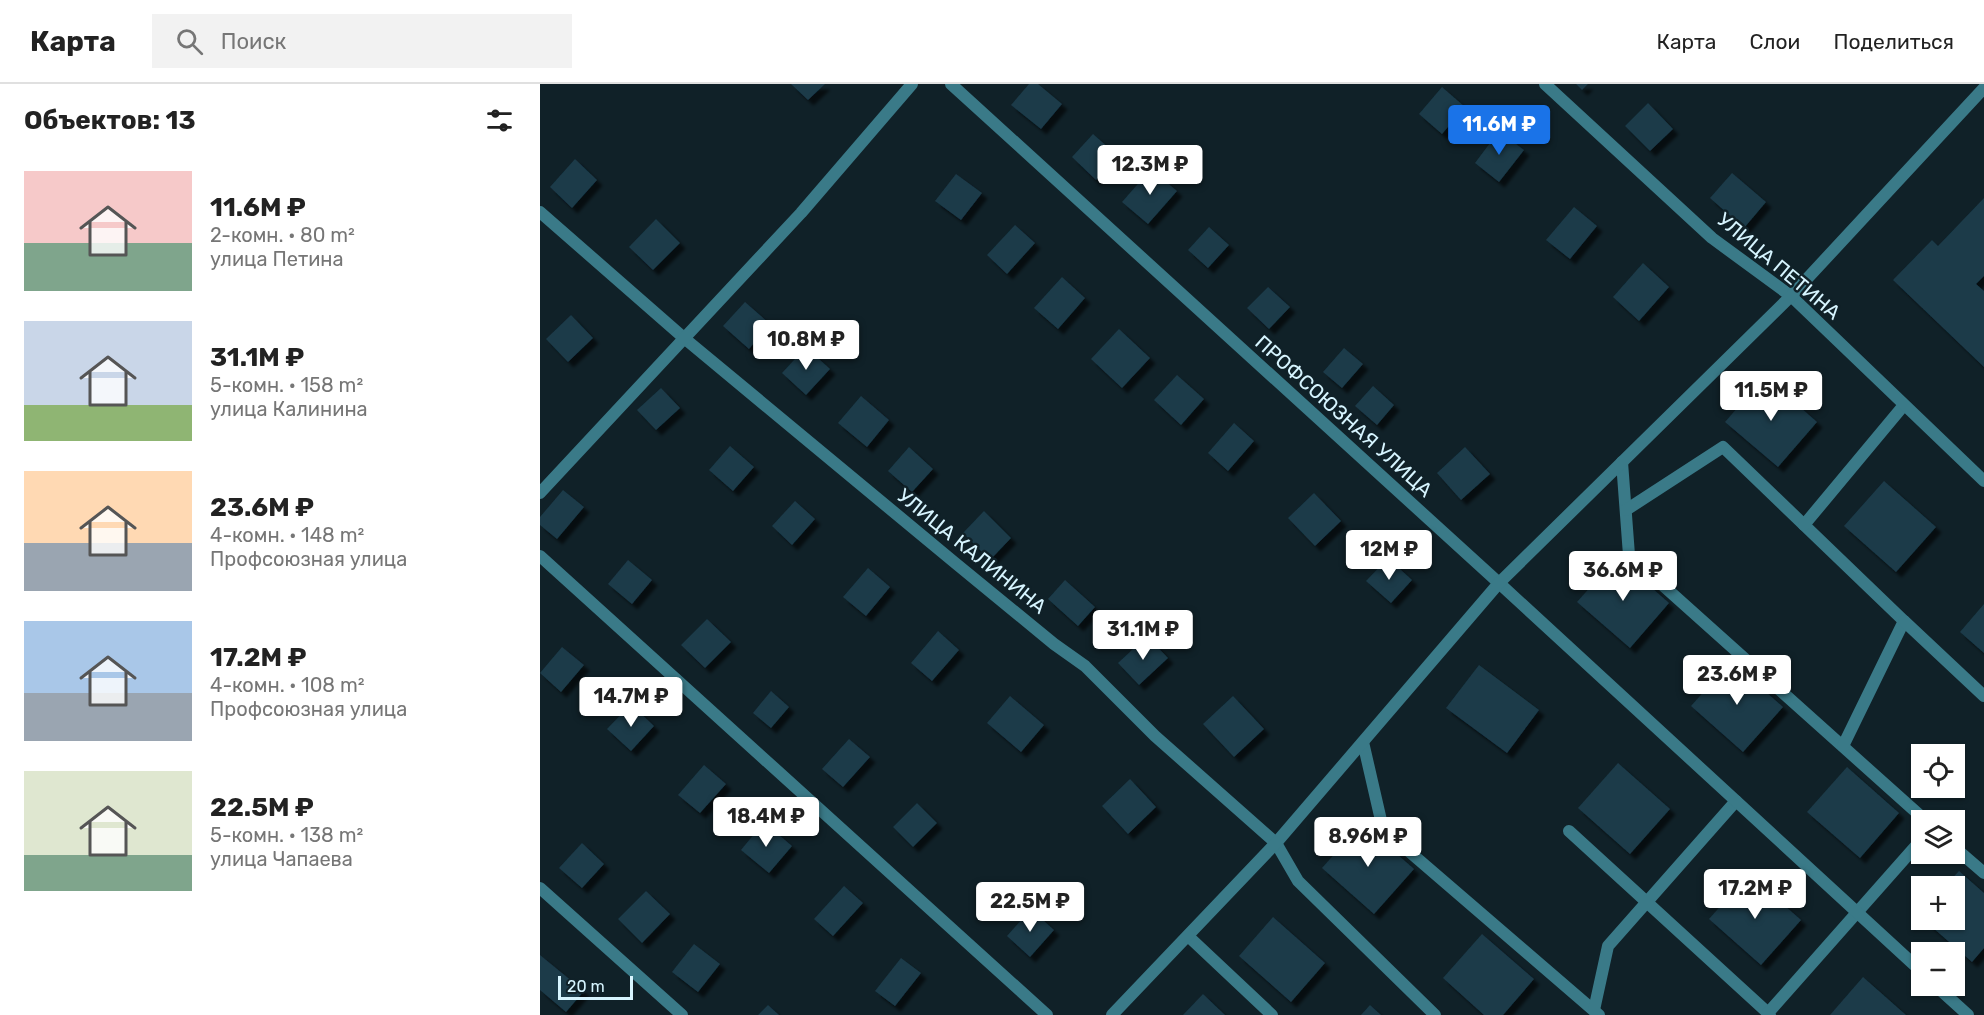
<!DOCTYPE html>
<html lang="ru">
<head>
<meta charset="utf-8">
<style>
  body { margin:0; font-family:Rubik,sans-serif; background:#f2f2f2; color:#222; height:100vh; display:flex; flex-direction:column; font-size:22px; white-space:nowrap }
  * { box-sizing:border-box; margin:0 }
  p { font-size:20px; color:#767676 }
  .icon { flex:none; width:33px; height:33px; fill:none; stroke:currentColor; stroke-width:2; stroke-linecap:round; stroke-linejoin:round }
  .map { position:relative; flex:1; overflow:hidden }
  .details { display:flex; flex-direction:column; background:#fff; width:540px }
  .details>* { flex:none }
  .tools { position:absolute; left:1371px; top:660px; display:grid; gap:12px }
  .tools a { display:grid; place-items:center; width:54px; height:54px; border-radius:0px; background:#fff; box-shadow:0 2px 4px #0004; font-size:30px }
  .scale { position:absolute; left:18px; bottom:15px; width:75px; box-sizing:border-box; padding-left:6px; border:3px solid #d7f5ff; border-top:0; font-size:16px; line-height:21px; white-space:nowrap; color:#d7f5ff; -webkit-text-stroke:4px #102128; paint-order:stroke }
  .price { position:absolute; translate:-50% -51px; padding:0 14px; border-radius:6px; background:#fff; color:#222; font-size:20px; line-height:39px; filter:drop-shadow(0 2px 3px #0008) }
  .price::after { content:''; position:absolute; left:50%; top:36px; width:18px; height:14px; margin-left:-9px; background:inherit; clip-path:polygon(0 0,100% 0,50% 100%) }
  .price.on { background:#1a73e8; color:#fff }
  ul { padding:0; list-style:none }
  li { display:flex; align-items:center; gap:18px; height:150px; padding:0 24px }
  li span { display:grid; place-items:center; flex:none; width:168px; height:120px; border-radius:0px; color:#555 }
  li>.icon { margin-inline-start:auto }
  span .icon { width:72px; height:72px; fill:#fffc; stroke-width:1 }
  li b { font-size:26px }
  h2 { display:flex; justify-content:space-between; align-items:center; height:72px; padding:0 24px; font-size:26px }
  header { display:flex; align-items:center; gap:36px; box-sizing:border-box; height:84px; padding:0 30px; background:#fff; border-bottom:2px solid #e0e0e0 }
  header strong { font-size:28px }
  nav { display:flex; gap:33px; margin-inline-start:auto; font-size:21px }
  .search { width:420px; height:54px; background:#f2f2f2; display:flex; align-items:center; gap:15px; box-sizing:border-box; padding:0 21px; border-radius:0px; color:#767676; font-size:22px }
  main { display:flex; flex:1; min-height:0 }
  .map>svg:first-child { display:block }
</style>
</head>
<body>
<header>
<strong>Карта</strong>
<div class="search"><svg class="icon" aria-label="search" viewBox="0 0 24 24"><circle cx="10" cy="10" r="6"/><path d="M15 15l6 6"/></svg>Поиск</div>
<nav><a>Карта</a><a>Слои</a><a>Поделиться</a></nav>
</header>
<main>
<section class="details">
<h2>Объектов: 13<svg class="icon" aria-label="filters" viewBox="0 0 24 24"><path d="M4 7h16M4 17h16"/><circle cx="9" cy="7" r="2"/><circle cx="15" cy="17" r="2"/></svg></h2>
<ul>
<li><span style="background:linear-gradient(#f6c9c9 60%,#7fa58c 0)"><svg class="icon" aria-label="home" viewBox="0 0 24 24"><path d="M3 11l9-7 9 7M6 9v11h12V9"/></svg></span><div><b>11.6M ₽</b><p>2-комн. · 80 m²</p><p>улица Петина</p></div></li>
<li><span style="background:linear-gradient(#c9d6e8 70%,#8fb573 0)"><svg class="icon" aria-label="home" viewBox="0 0 24 24"><path d="M3 11l9-7 9 7M6 9v11h12V9"/></svg></span><div><b>31.1M ₽</b><p>5-комн. · 158 m²</p><p>улица Калинина</p></div></li>
<li><span style="background:linear-gradient(#ffd9b3 60%,#9aa5b1 0)"><svg class="icon" aria-label="home" viewBox="0 0 24 24"><path d="M3 11l9-7 9 7M6 9v11h12V9"/></svg></span><div><b>23.6M ₽</b><p>4-комн. · 148 m²</p><p>Профсоюзная улица</p></div></li>
<li><span style="background:linear-gradient(#a9c7e8 60%,#9aa5b1 0)"><svg class="icon" aria-label="home" viewBox="0 0 24 24"><path d="M3 11l9-7 9 7M6 9v11h12V9"/></svg></span><div><b>17.2M ₽</b><p>4-комн. · 108 m²</p><p>Профсоюзная улица</p></div></li>
<li><span style="background:linear-gradient(#dfe7d0 70%,#7fa58c 0)"><svg class="icon" aria-label="home" viewBox="0 0 24 24"><path d="M3 11l9-7 9 7M6 9v11h12V9"/></svg></span><div><b>22.5M ₽</b><p>5-комн. · 138 m²</p><p>улица Чапаева</p></div></li>
</ul>
</section>
<div class="map">
<svg width="1444" height="931" viewBox="0 0 1444 931">
  <defs>
    <filter id="shadow"><feDropShadow dx="5.5" dy="5.5" stdDeviation="1.5" flood-color="#0009"/></filter>
  </defs>
  <rect width="100%" height="100%" fill="#102128"/>
  <g fill="#1b3a49" filter="url(#shadow)">
    <polygon points="251,0 285,0 268,16"/>
    <polygon points="489,0 498,0 522,20 501,45 471,21"/>
    <polygon points="1036,0 1048,0 1042,6"/>
    <polygon points="902,3 925,23 902,50 879,30"/>
    <polygon points="1108,19 1133,45 1110,67 1085,42"/>
    <polygon points="959,47 984,66 959,98 935,79"/>
    <polygon points="553,50 578,72 556,96 532,73"/>
    <polygon points="35,75 57,96 32,124 10,103"/>
    <polygon points="611,85 637,107 608,140 582,118"/>
    <polygon points="1192,89 1226,118 1204,144 1170,114"/>
    <polygon points="416,90 442,109 421,136 395,117"/>
    <polygon points="1444,114 1444,192 1436,200 1444,207 1444,283 1353,196 1392,156 1398,162"/>
    <polygon points="1034,123 1057,142 1030,175 1006,156"/>
    <polygon points="116,135 140,159 113,186 89,163"/>
    <polygon points="475,141 495,159 467,190 447,171"/>
    <polygon points="669,143 689,161 668,184 648,166"/>
    <polygon points="1103,179 1129,203 1099,237 1073,213"/>
    <polygon points="522,193 545,214 518,245 494,224"/>
    <polygon points="728,203 750,223 729,245 707,224"/>
    <polygon points="205,218 230,240 209,265 183,242"/>
    <polygon points="31,231 53,254 28,278 6,255"/>
    <polygon points="579,245 610,274 582,304 551,275"/>
    <polygon points="266,263 290,285 266,311 242,289"/>
    <polygon points="804,264 823,280 802,304 783,288"/>
    <polygon points="637,291 664,315 641,341 614,316"/>
    <polygon points="1225,292 1277,338 1238,383 1185,338"/>
    <polygon points="833,302 854,321 837,341 815,322"/>
    <polygon points="121,304 140,324 116,346 97,326"/>
    <polygon points="321,312 349,336 327,363 298,339"/>
    <polygon points="694,339 714,357 688,387 668,369"/>
    <polygon points="190,362 214,383 193,407 169,386"/>
    <polygon points="369,363 393,385 372,408 348,387"/>
    <polygon points="925,363 950,390 921,416 897,389"/>
    <polygon points="1344,397 1396,443 1356,488 1304,442"/>
    <polygon points="23,406 44,423 17,455 0,441 0,433"/>
    <polygon points="774,409 801,437 775,462 748,434"/>
    <polygon points="255,417 275,435 252,461 232,442"/>
    <polygon points="444,427 471,454 450,476 423,449"/>
    <polygon points="1077,473 1129,519 1090,564 1037,518"/>
    <polygon points="848,474 872,496 851,519 826,497"/>
    <polygon points="88,476 112,496 92,520 68,500"/>
    <polygon points="328,484 350,503 326,532 303,513"/>
    <polygon points="525,496 555,523 538,542 508,515"/>
    <polygon points="1444,520 1444,569 1420,548"/>
    <polygon points="167,535 191,558 165,584 141,561"/>
    <polygon points="398,547 419,566 392,597 371,579"/>
    <polygon points="607,552 628,574 599,601 578,579"/>
    <polygon points="22,563 44,581 21,608 0,589"/>
    <polygon points="1191,577 1243,623 1203,668 1151,622"/>
    <polygon points="939,581 999,626 967,669 906,624"/>
    <polygon points="231,607 249,623 231,644 213,629"/>
    <polygon points="470,612 504,641 481,668 447,639"/>
    <polygon points="693,612 724,645 694,673 663,640"/>
    <polygon points="91,620 114,642 91,667 67,645"/>
    <polygon points="309,655 330,673 303,703 282,685"/>
    <polygon points="1078,679 1130,725 1090,770 1038,724"/>
    <polygon points="164,681 186,700 160,729 138,711"/>
    <polygon points="1307,683 1359,729 1320,774 1267,728"/>
    <polygon points="590,695 616,723 588,750 562,722"/>
    <polygon points="377,719 397,739 373,763 353,743"/>
    <polygon points="224,738 252,762 229,789 201,766"/>
    <polygon points="822,739 874,785 834,830 782,784"/>
    <polygon points="42,759 64,780 42,804 19,784"/>
    <polygon points="1419,787 1444,809 1444,864 1432,878 1384,836 1414,836 1414,802 1405,802"/>
    <polygon points="1209,790 1261,836 1221,881 1169,835"/>
    <polygon points="304,802 323,819 293,852 274,835"/>
    <polygon points="106,807 130,830 102,859 78,835"/>
    <polygon points="491,825 514,846 490,873 467,852"/>
    <polygon points="733,833 785,879 751,918 699,872"/>
    <polygon points="942,850 994,895 963,931 944,931 903,894"/>
    <polygon points="154,860 180,880 158,908 132,888"/>
    <polygon points="0,871 44,907 26,928 0,906"/>
    <polygon points="361,874 381,889 355,922 335,907"/>
    <polygon points="1323,893 1366,931 1290,931"/>
    <polygon points="663,910 685,931 643,931"/>
    <polygon points="228,921 239,931 218,931"/>
    <polygon points="830,921 841,931 821,931"/>
  </g>
  <g fill="none" stroke-linecap="round" stroke-linejoin="round">
    <g stroke="#3a7a88" stroke-width="12">
      <polyline points="1082,378 1089,471 1385,736"/>
      <polyline points="1086,426 1183,363 1364,537 1303,662"/>
      <polyline points="1264,441 1364,321"/>
      <polyline points="1364,537 1444,612"/>
      <polyline points="823,658 843,745 1059,931"/>
      <polyline points="1029,747 1228,929"/>
      <polyline points="1414,763 1444,789"/>
      <polyline points="648,852 732,931"/>
      <polyline points="1054,926 1068,862 1196,717"/>
      <polyline points="1230,931 1228,929 1382,755"/>
    </g>
    <g stroke="#3a7a88" stroke-width="12">
      <polyline points="411,0 959,499 1382,888"/>
      <polyline points="1005,0 1172,154 1251,212 1444,397"/>
      <polyline points="0,128 144,254 414,478 514,560 545,582 615,652 736,759 758,797 895,931"/>
      <polyline points="0,409 261,129 372,0"/>
      <polyline points="0,472 507,931"/>
      <polyline points="0,804 142,931"/>
      <polyline points="1396,902 1428,931"/>
      <polyline points="572,931 736,759 959,499 1251,212 1444,4"/>
    </g>
  </g>
  <g text-anchor="middle" dominant-baseline="central" stroke-width="5" stroke-linejoin="round" paint-order="stroke">
    <g font-size="20" fill="#d7f5ff" stroke="#102128">
      <text transform="translate(1239 182) rotate(40)">УЛИЦА ПЕТИНА</text>
      <text transform="translate(804 332) rotate(42)">ПРОФСОЮЗНАЯ УЛИЦА</text>
      <text transform="translate(432 467) rotate(39)">УЛИЦА КАЛИНИНА</text>
    </g>
  </g>
</svg>
<div class="tools">
<a><svg class="icon" aria-label="locate" viewBox="0 0 24 24"><circle cx="12" cy="12" r="6"/><path d="M12 2v4M12 18v4M2 12h4M18 12h4"/></svg></a>
<a><svg class="icon" aria-label="layers" viewBox="0 0 24 24"><path d="M12 4l9 5-9 5-9-5zM3 14l9 5 9-5"/></svg></a>
<a>+</a>
<a>−</a>
</div>
<div class="scale">20 m</div>
<b class="price on" style="left:959px;top:72px">11.6M ₽</b>
<b class="price" style="left:610px;top:112px">12.3M ₽</b>
<b class="price" style="left:266px;top:287px">10.8M ₽</b>
<b class="price" style="left:1231px;top:338px">11.5M ₽</b>
<b class="price" style="left:849px;top:497px">12M ₽</b>
<b class="price" style="left:1083px;top:518px">36.6M ₽</b>
<b class="price" style="left:603px;top:577px">31.1M ₽</b>
<b class="price" style="left:1197px;top:622px">23.6M ₽</b>
<b class="price" style="left:91px;top:644px">14.7M ₽</b>
<b class="price" style="left:226px;top:764px">18.4M ₽</b>
<b class="price" style="left:828px;top:784px">8.96M ₽</b>
<b class="price" style="left:1215px;top:836px">17.2M ₽</b>
<b class="price" style="left:490px;top:849px">22.5M ₽</b>
</div>
</main>
</body>
</html>
